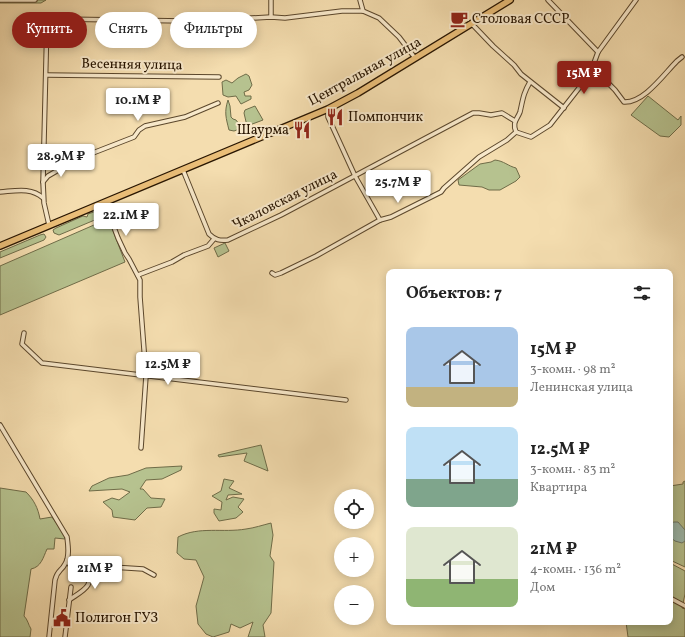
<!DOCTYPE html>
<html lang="ru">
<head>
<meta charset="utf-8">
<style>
  body { margin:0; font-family:Vollkorn,serif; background:#f6f6f6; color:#222; height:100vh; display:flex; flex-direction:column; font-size:15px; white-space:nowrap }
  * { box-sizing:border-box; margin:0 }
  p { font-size:13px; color:#767676 }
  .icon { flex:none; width:22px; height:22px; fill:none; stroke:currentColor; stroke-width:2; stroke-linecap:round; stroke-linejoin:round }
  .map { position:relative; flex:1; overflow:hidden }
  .panel { position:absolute; left:386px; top:269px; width:287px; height:356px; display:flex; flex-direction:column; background:#fff; border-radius:8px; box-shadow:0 2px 10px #0003 }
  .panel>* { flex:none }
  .hud { position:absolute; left:12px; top:12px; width:314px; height:36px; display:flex; gap:8px }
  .buttons { position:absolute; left:334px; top:489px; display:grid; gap:8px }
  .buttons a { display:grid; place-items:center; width:40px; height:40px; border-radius:50%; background:#fff; box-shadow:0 2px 10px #0003; font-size:20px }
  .price { position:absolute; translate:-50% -34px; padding:0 9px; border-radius:4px; background:#fff; color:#222; font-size:13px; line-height:26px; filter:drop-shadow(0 1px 2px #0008) }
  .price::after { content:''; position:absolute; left:50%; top:24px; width:12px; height:9px; margin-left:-6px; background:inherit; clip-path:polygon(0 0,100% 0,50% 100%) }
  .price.selected { background:#8f2418; color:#fff }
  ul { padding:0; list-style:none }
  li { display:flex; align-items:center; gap:12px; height:100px; padding:0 20px }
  li span { display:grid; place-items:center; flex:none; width:112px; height:80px; border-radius:8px; color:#555 }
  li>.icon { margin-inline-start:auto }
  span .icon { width:48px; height:48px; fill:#fffc; stroke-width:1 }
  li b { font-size:17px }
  h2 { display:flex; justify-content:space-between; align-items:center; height:48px; padding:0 20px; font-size:17px }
  .chip { padding:0 14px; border-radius:18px; background:#fff; box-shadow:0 2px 10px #0003; font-size:14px; line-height:36px }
  .chip.selected { background:#8f2418; color:#fff }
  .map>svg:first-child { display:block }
</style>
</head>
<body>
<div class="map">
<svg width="685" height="637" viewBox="0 0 685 637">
  <rect width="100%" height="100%" fill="#f4ddaf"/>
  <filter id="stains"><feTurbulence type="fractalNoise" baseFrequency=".005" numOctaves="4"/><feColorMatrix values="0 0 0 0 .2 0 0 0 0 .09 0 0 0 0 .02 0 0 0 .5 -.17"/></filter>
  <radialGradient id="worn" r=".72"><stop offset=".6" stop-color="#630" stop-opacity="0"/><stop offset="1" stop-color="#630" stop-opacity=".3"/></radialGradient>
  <g fill="#b6c28f" stroke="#6f6c48">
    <polygon points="0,0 46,0 41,3 0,3"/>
    <polygon points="246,74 249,76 252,85 249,90 244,92 245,96 251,96 251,99 241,104 236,96 228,97 223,95 222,82 226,80 232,83 238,78"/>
    <polygon points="648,96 678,120 681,116 681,125 669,137 660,136 631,115"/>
    <path d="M228 100 230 106 231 117 233 119 236 120 242 128 234 131 229 130C226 118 224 112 228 100Z"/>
    <polygon points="255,106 263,120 247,126 244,113 245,110"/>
    <path d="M495 160C504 161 508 166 516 168L520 177 516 181 500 190H489L482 187 459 185 458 180 480 164 491 162Z"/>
    <polygon points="105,208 108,209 109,214 59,235 54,233 53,230 56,228 83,216 87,217 88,214"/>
    <polygon points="110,218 112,228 125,262 0,315 0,266"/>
    <polygon points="44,234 46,237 44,240 0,258 0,252 40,235"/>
    <polygon points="225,243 229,251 218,257 214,248"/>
    <polygon points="261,445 268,471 244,461 247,453 219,457 218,455"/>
    <polygon points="182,466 181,470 162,479 146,480 140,489 143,489 151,498 165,499 161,507 147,508 135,520 113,517 112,510 103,502 112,498 119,500 130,492 122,489 89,491 92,486 109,478 128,475 146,468"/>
    <polygon points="224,479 234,481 229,488 242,494 228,495 226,500 233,497 244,499 238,507 243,512 236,518 219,521 214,513 214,509 221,510 222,502 212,496 221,491"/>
    <polygon points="685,481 685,567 670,560 670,486 683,484 683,482"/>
    <path d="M0 488 26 492C34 500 38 508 40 519L52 517 64 534 65 539 55 538 54 549H47C43 558 41 567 31 569L24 616C28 620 28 624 31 629L30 637H0Z"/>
    <path d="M271 523 273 535 270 556 274 562 271 613 263 625 265 637H248L253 622 240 628 231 624 229 632 213 637 206 634 198 624 196 606 204 577 196 560 184 559 177 553 178 537C199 526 223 533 246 529 254 528 263 525 271 523Z"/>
    <polygon points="670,563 685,571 685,594 682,608 685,609 685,637 628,637 626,622 670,622"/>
  </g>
  <polygon fill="#9cbbaf" stroke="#6e7969" points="674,522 678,522 685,530 685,541 682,543 675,541 670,537 670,523"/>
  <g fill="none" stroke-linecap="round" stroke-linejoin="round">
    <g stroke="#5b472c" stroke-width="5.5">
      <g id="minor">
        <polyline points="0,0 35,0"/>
        <polyline points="360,0 363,11"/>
        <polyline points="548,0 598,52"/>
        <polyline points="271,17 271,0"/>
        <polyline points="472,24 493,46 514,65 521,74 564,108"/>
        <path d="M594 69 615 90 624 102C644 103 664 74 677 61L682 57"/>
        <polyline points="46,75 219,77"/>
        <polyline points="328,109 328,117 334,130 355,176 380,220"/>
        <polyline points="516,132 531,137 550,125 594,69 594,63 598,52 636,0"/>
        <path d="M516 132C512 122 517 120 520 112 523 99 523 94 530 82"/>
        <path d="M183 170 209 234C215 240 220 241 228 240L281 215 473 113H479L491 115 502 113 515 121"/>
        <polyline points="43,182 48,176 60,169 73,165 80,158 134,137 139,130 145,126 185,117 218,103"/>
        <path d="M0 192C15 191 31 187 43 198"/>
        <polyline points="106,202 109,209 112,222 118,238 125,253 129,259 140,280 140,297 146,376 141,448"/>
        <polyline points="49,225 44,203 43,182 47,20 58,19 184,21 219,20 271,17 285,18 342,11 363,11 379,18 399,37 415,58"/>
        <polyline points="272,273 275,275 281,273 316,256 380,220 391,217 441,192 444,188 479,157 507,140 516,132"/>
        <polyline points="138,275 172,262 184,255 208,246 214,239"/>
        <polyline points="24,333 22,344 42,363 346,400"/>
        <path d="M0 425 67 537C68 545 70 557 65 564 61 572 58 569 55 580L49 637"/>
        <polyline points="67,560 69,564 77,568 90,564 112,567 143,569 154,575"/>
        <polyline points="670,598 685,606"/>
        <path d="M69 600C87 588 92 588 90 564"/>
        <polyline points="65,637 71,587"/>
      </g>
    </g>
    <g stroke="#281501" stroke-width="8">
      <polyline id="primary" points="0,246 328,109 358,93 510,0"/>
    </g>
    <use href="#minor" stroke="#f8e9cb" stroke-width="3.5"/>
    <use href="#primary" stroke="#eabe78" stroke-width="5.5"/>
  </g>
  <defs>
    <g id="cafe-bare" transform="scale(1.38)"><path d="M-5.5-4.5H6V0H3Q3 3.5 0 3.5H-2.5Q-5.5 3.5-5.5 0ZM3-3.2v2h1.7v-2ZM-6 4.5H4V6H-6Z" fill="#8f2418" stroke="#f8e9cb" stroke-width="2.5" paint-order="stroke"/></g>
    <g id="restaurant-bare" transform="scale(1.38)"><path d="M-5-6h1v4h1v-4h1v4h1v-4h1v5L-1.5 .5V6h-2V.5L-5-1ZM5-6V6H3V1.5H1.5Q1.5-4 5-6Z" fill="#8f2418" stroke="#f8e9cb" stroke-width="2.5" paint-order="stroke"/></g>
    <g id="civic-bare" transform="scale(1.38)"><path d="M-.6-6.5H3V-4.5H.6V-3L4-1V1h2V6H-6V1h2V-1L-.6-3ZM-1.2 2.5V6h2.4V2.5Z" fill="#8f2418" stroke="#f8e9cb" stroke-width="2.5" paint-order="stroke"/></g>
  </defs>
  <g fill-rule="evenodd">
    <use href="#cafe-bare" x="459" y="19"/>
    <use href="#restaurant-bare" x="335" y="117"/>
    <use href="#restaurant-bare" x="302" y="130"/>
    <use href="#civic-bare" x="62" y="618"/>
  </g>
  <g text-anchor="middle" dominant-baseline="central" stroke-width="4" stroke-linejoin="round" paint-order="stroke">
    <g font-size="14" fill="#281501" stroke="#f8e9cb" text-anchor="start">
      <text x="472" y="19">Столовая СССР</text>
      <text x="348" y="117">Помпончик</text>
      <text x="289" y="130" text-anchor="end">Шаурма</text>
      <text x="75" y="618">Полигон ГУЗ</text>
    </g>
    <g font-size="14" fill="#281501" stroke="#f8e9cb">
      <text transform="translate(132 65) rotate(1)">Весенняя улица</text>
      <text transform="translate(365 72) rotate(-29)">Центральная улица</text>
      <text transform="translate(285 200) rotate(-27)">Чкаловская улица</text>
    </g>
  </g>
  <rect width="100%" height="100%" filter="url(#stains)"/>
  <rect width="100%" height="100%" fill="url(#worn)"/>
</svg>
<div class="buttons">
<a><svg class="icon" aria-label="locate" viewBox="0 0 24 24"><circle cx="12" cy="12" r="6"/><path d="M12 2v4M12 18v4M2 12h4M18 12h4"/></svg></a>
<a>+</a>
<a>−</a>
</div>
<b class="price selected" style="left:584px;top:95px">15M ₽</b>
<b class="price" style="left:138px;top:122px">10.1M ₽</b>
<b class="price" style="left:61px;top:178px">28.9M ₽</b>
<b class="price" style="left:398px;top:204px">25.7M ₽</b>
<b class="price" style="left:126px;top:237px">22.1M ₽</b>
<b class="price" style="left:168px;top:386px">12.5M ₽</b>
<b class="price" style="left:95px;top:590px">21M ₽</b>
<div class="hud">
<a class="chip selected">Купить</a>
<a class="chip">Снять</a>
<a class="chip">Фильтры</a>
</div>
<section class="panel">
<h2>Объектов: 7<svg class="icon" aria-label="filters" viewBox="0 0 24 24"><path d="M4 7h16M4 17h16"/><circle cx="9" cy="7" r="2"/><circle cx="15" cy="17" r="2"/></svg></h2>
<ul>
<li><span style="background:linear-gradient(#a9c7e8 75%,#c2b280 0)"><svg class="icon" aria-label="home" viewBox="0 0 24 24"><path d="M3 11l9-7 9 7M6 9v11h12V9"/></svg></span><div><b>15M ₽</b><p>3-комн. · 98 m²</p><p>Ленинская улица</p></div></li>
<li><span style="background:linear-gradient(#bfe0f5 65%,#7fa58c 0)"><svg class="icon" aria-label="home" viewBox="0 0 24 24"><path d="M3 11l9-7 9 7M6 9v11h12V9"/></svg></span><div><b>12.5M ₽</b><p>3-комн. · 83 m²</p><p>Квартира</p></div></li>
<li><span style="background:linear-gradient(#dfe7d0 65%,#8fb573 0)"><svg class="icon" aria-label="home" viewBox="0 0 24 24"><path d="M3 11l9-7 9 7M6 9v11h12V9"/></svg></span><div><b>21M ₽</b><p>4-комн. · 136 m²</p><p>Дом</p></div></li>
</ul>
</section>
</div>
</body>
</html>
